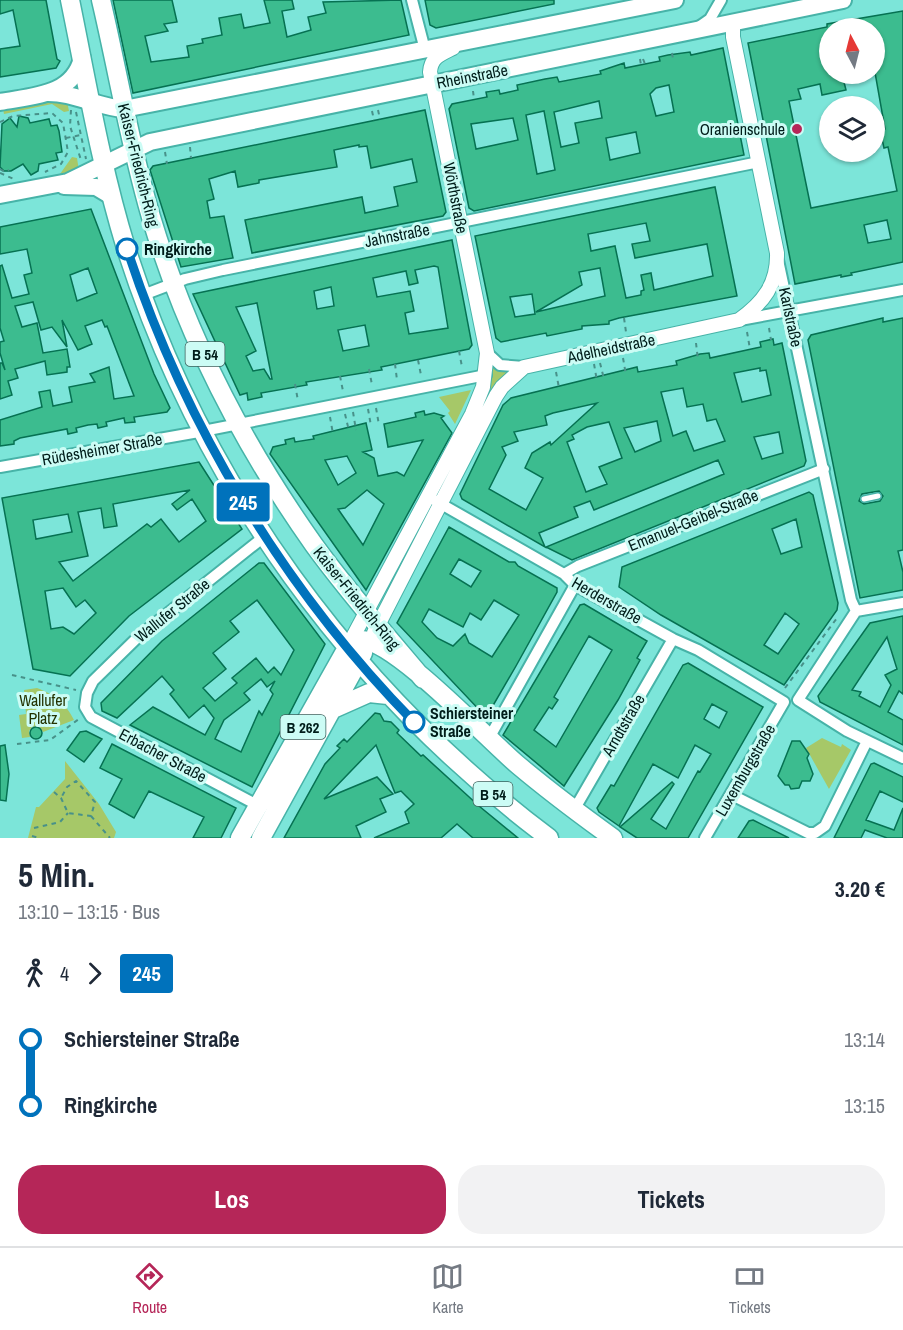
<!DOCTYPE html>
<html lang="de">
<meta charset="utf-8">
<style>
body{margin:0;font-family:"Archivo Narrow",sans-serif;background:#f2f2f3;color:#1f2937;height:100vh;display:flex;flex-direction:column;font-size:22px;white-space:nowrap}
*{box-sizing:border-box;margin:0}
p{font-size:20px;color:#747a83}
.icon{flex:none;width:33px;height:33px;fill:none;stroke:currentColor;stroke-width:2;stroke-linecap:round;stroke-linejoin:round}
.map{position:relative;height:838px;overflow:hidden}
.sheet{display:flex;flex-direction:column;background:#fff;flex:1}
.sheet>*{flex:none}
.badge{padding:0 12px;border-radius:4px;font-size:21px;line-height:39px}
.needle{width:39px;rotate:353deg}
.tools{position:absolute;left:819px;top:18px;display:grid;gap:12px}
.tools a{display:grid;place-items:center;width:66px;height:66px;border-radius:50%;background:#fff;box-shadow:0 2px 4px #0004;font-size:30px}
.map>.badge{position:absolute;translate:-50% -50%;box-shadow:0 0 0 3px #fff}
.legs{display:flex;align-items:center;gap:9px;height:66px;padding:0 18px;font-size:20px}
.legs p{margin-inline-start:auto}
.overview{display:flex;align-items:center;justify-content:space-between;height:102px;padding:0 18px}
h1{font-size:33px;font-weight:800;line-height:45px}
.button{display:flex;gap:12px;margin-top:auto;padding:12px 18px}
.button a{flex:1;height:69px;border-radius:24px;background:#b52658;color:#fff;font-size:24px;font-weight:800;line-height:69px;text-align:center}
.button a+a{background:#f2f2f3;color:#1f2937}
ul{padding:0 18px;list-style:none}
li{display:flex;align-items:center;gap:21px;height:66px;font-size:22px}
li i{display:grid;place-items:center;width:9px;height:100%;margin:0 8px;background:currentColor}
li i::after{content:'';width:15px;height:15px;margin:-8px;border:4px solid;border-radius:50%;background:#fff}
li p{margin-inline-start:auto}
li:first-child i{background:linear-gradient(#0000 50%,currentColor 0)}
li:last-child i{background:linear-gradient(currentColor 50%,#0000 0)}
.tabs{display:flex;justify-content:space-around;align-items:center;height:84px;border-top:2px solid #e0e1e3;background:#fff;font-size:16px;color:#747a83}
.tabs a{display:grid;justify-items:center;gap:3px}
.tabs .active{color:#b52658}
.map>svg:first-child{display:block}
.green{fill:#a6c868}
.building{fill:#3cbc8f;stroke:#067152;stroke-width:1.5;fill-rule:evenodd}
.lines{fill:none;stroke-linecap:round;stroke-linejoin:round}
.service-casing{stroke:#47b3a8;stroke-width:8}
.minor-casing{stroke:#47b3a8;stroke-width:14}
.tertiary-casing{stroke:#47b3a8;stroke-width:16}
.secondary-casing{stroke:#47b3a8;stroke-width:20}
.primary-casing{stroke:#47b3a8;stroke-width:21}
.path{stroke:#489189;stroke-width:2;stroke-dasharray:4.5 4.5;stroke-linecap:butt}
.service{stroke:#fff;stroke-width:5}
.minor{stroke:#fff;stroke-width:10}
.tertiary{stroke:#fff;stroke-width:14}
.secondary{stroke:#fff;stroke-width:16}
.primary{stroke:#fff;stroke-width:18}
.line-1-casing{stroke:#fff;stroke-width:14}
.line-1{stroke:#0072bc;stroke-width:9}
.poi-dot{fill:#b52658;stroke:#ccfcf5;stroke-width:2}
.stop-1-dot{fill:#fff;stroke:#0072bc;stroke-width:3}
.labels{text-anchor:middle;dominant-baseline:central;stroke-width:6;stroke-linejoin:round;paint-order:stroke}
.shield{fill:#ccfcf5;stroke:#3d605c;stroke-width:1.5}
.shield-label{font-size:15px;font-weight:bold;fill:#001d1a}
.street-label{font-size:16px;fill:#001d1a;stroke:#ccfcf5}
.poi-label{font-size:16px;fill:#001d1a;stroke:#ccfcf5;text-anchor:end}
.stop-label{font-size:16px;font-weight:bold;fill:#001d1a;stroke:#ccfcf5;text-anchor:start}
.park-label{font-size:16px;fill:#243300;stroke:#ccfcf5}
</style>
<div class="map">
<svg width="903" height="838" viewBox="0 0 903 838">
<rect width="100%" height="100%" fill="#7ce5d9"/>
<path class="green" d="M 54,100 L 67,101 L 69,111 L 64,112 L 52,104 L 4,114 L 3,109 Z
M 72,157 L 77,158 L 79,171 L 18,187 L 17,183 L 60,174 Z
M 492,365 L 508,371 L 494,392 L 485,390 Z
M 471,390 L 455,424 L 448,413 L 450,411 L 439,397 Z
M 37,688 C 55,695 65,702 74,720 L 43,732 L 39,726 L 32,727 L 29,731 L 30,737 L 22,738 L 19,715 L 26,714 L 24,690 Z
M 822,738 L 841,747 L 842,744 L 851,750 L 829,789 L 806,748 Z
M 65,761 L 99,804 L 116,832 L 114,838 L 28,838 L 36,807 L 39,807 L 65,779 Z"/>
<path class="building" d="M 0,0 L 46,0 L 57,59 L 60,61 L 56,68 L 0,77 L 0,49 L 20,46 L 13,10 L 0,14 Z
M 113,0 L 172,0 L 177,22 L 164,24 L 168,31 L 145,36 L 151,62 L 189,57 L 187,46 L 203,43 L 202,39 L 222,35 L 219,18 L 241,14 L 244,28 L 270,23 L 264,0 L 292,0 L 294,9 L 282,11 L 287,37 L 311,30 L 308,17 L 326,13 L 323,2 L 401,0 L 409,35 L 133,93 Z
M 425,0 L 554,0 L 554,4 L 436,28 L 430,25 Z
M 903,11 L 903,262 L 851,273 L 852,275 L 841,277 L 841,275 L 795,284 L 748,43 L 827,27 L 827,24 ZM 830,28 L 874,28 L 874,67 L 885,129 L 880,130 L 884,148 L 888,147 L 897,191 L 811,208 L 789,101 L 801,99 L 798,89 L 820,84 L 822,95 L 846,90 L 842,74 L 830,74 L 830,67 L 827,67 L 823,50 L 830,48 ZM 887,220 L 891,239 L 868,243 L 864,225 Z
M 723,48 L 744,155 L 474,211 L 469,208 L 449,109 L 452,104 L 487,97 L 486,92 L 499,90 L 500,94 L 518,90 L 517,85 L 545,79 L 557,77 L 559,82 L 601,74 L 600,71 L 624,63 L 625,68 L 660,61 L 659,57 L 668,55 L 690,52 L 691,55 ZM 669,85 L 674,112 L 656,116 L 650,94 L 656,88 ZM 599,101 L 602,118 L 575,123 L 579,143 L 561,147 L 554,112 ZM 544,111 L 555,170 L 537,174 L 526,115 ZM 513,118 L 518,140 L 476,149 L 471,124 ZM 636,132 L 640,153 L 610,160 L 606,138 Z
M 425,110 L 446,212 L 443,216 L 252,253 L 245,220 L 362,197 L 365,213 L 398,206 L 394,187 L 417,182 L 412,159 L 371,168 L 367,146 L 359,147 L 359,145 L 334,150 L 337,167 L 259,180 L 259,183 L 238,187 L 235,171 L 209,179 L 214,199 L 207,201 L 210,218 L 224,216 L 233,258 L 181,267 L 150,170 L 153,166 Z
M 19,116 L 28,118 L 30,123 L 49,119 L 51,126 L 57,125 L 59,131 L 62,152 L 56,153 L 58,160 L 39,164 L 38,171 L 31,175 L 23,164 L 11,171 L 4,171 L 0,167 L 2,124 L 10,118 L 17,127 Z
M 715,187 L 737,296 L 619,318 L 609,321 L 609,324 L 582,326 L 582,329 L 547,336 L 546,333 L 501,342 L 496,338 L 475,236 ZM 646,223 L 650,241 L 632,244 L 635,258 L 707,244 L 713,276 L 654,290 L 651,273 L 641,275 L 644,290 L 641,291 L 641,295 L 626,298 L 615,246 L 591,251 L 588,234 ZM 600,268 L 605,296 L 536,312 L 582,285 L 579,272 ZM 532,294 L 535,314 L 515,317 L 510,297 Z
M 91,209 L 154,374 L 170,408 L 167,412 L 134,417 L 135,422 L 125,423 L 124,418 L 106,422 L 107,426 L 98,428 L 97,424 L 88,425 L 76,428 L 77,432 L 68,434 L 67,429 L 20,438 L 14,441 L 14,444 L 0,446 L 0,420 L 42,407 L 39,392 L 50,390 L 53,406 L 72,402 L 69,387 L 95,382 L 90,374 L 109,367 L 114,399 L 134,396 L 107,326 L 105,327 L 102,320 L 85,326 L 92,344 L 78,350 L 62,320 L 67,347 L 52,327 L 41,330 L 33,302 L 15,306 L 22,327 L 37,323 L 43,353 L 67,349 L 70,367 L 67,367 L 67,372 L 47,375 L 45,361 L 15,369 L 18,378 L 8,381 L 12,395 L 0,399 L 0,363 L 2,363 L 5,370 L 0,353 L 0,342 L 4,341 L 0,328 L 0,266 L 2,265 L 12,298 L 29,294 L 24,275 L 32,273 L 27,249 L 0,254 L 0,227 ZM 88,268 L 97,293 L 77,301 L 70,275 Z
M 452,240 L 472,345 L 469,349 L 381,367 L 382,370 L 306,382 L 307,385 L 261,393 L 262,397 L 248,400 L 247,393 L 240,395 L 193,294 ZM 434,266 L 438,267 L 448,328 L 409,334 L 405,313 L 414,311 L 410,291 L 377,297 L 373,278 L 406,271 L 409,285 L 418,283 L 415,270 ZM 331,287 L 334,306 L 317,309 L 314,291 ZM 257,303 L 272,379 L 270,379 L 264,369 L 253,371 L 246,356 L 256,351 L 236,307 ZM 365,325 L 369,346 L 343,351 L 338,330 Z
M 883,318 L 883,322 L 903,318 L 903,550 L 898,551 L 903,572 L 903,590 L 860,598 L 808,340 L 811,335 ZM 879,491 L 883,496 L 880,501 L 864,504 L 859,501 L 862,494 Z
M 773,339 L 774,345 L 782,343 L 806,461 L 804,466 L 572,560 L 546,547 L 724,474 L 718,460 L 594,510 L 590,501 L 574,507 L 578,517 L 539,533 L 545,547 L 462,499 L 460,494 L 503,405 L 511,398 L 637,367 L 638,372 L 677,365 L 676,361 L 700,354 L 709,353 L 710,358 L 756,348 L 761,347 L 760,342 ZM 760,368 L 760,371 L 766,370 L 771,395 L 742,402 L 734,373 ZM 683,388 L 687,407 L 703,404 L 707,421 L 716,419 L 725,441 L 694,451 L 686,431 L 673,436 L 661,392 ZM 597,403 L 551,445 L 550,442 L 532,453 L 525,468 L 543,478 L 526,510 L 489,489 L 506,455 L 502,447 L 518,441 L 514,432 L 547,425 L 545,416 L 553,413 ZM 657,421 L 661,441 L 635,452 L 624,428 ZM 609,422 L 622,458 L 599,467 L 607,484 L 586,492 L 567,442 L 574,439 L 572,435 L 587,427 ZM 779,432 L 783,453 L 762,459 L 754,437 Z
M 424,411 L 425,415 L 434,413 L 444,416 L 441,418 L 452,433 L 366,590 L 270,454 L 273,447 L 286,444 L 285,440 L 294,438 L 295,442 L 314,439 L 313,436 L 366,423 L 372,450 L 363,452 L 374,458 L 378,476 L 397,472 L 404,476 L 423,440 L 388,447 L 384,424 L 416,417 L 415,413 ZM 347,456 L 356,473 L 338,485 L 325,460 ZM 367,490 L 384,504 L 363,545 L 338,509 L 345,508 Z
M 199,462 L 242,529 L 129,616 L 70,676 L 33,669 L 2,498 ZM 190,490 L 172,504 L 177,510 L 192,499 L 206,521 L 179,542 L 161,519 L 151,527 L 147,524 L 73,581 L 59,562 L 88,556 L 78,512 L 101,508 L 104,528 L 117,526 L 113,504 ZM 68,514 L 72,532 L 36,539 L 33,520 ZM 63,588 L 76,607 L 85,600 L 96,613 L 74,634 L 63,627 L 51,629 L 45,591 Z
M 809,492 L 813,495 L 838,603 L 837,610 L 784,685 L 661,615 L 619,587 L 622,567 ZM 796,519 L 802,547 L 781,554 L 772,529 ZM 785,613 L 799,624 L 778,654 L 764,645 Z
M 449,527 L 509,562 L 515,562 L 518,566 L 557,588 L 557,592 L 516,666 L 491,709 L 485,716 L 397,623 ZM 459,559 L 481,571 L 471,587 L 450,574 ZM 494,600 L 519,615 L 492,657 L 469,643 L 465,634 L 453,646 L 437,638 L 422,622 L 429,609 L 463,627 L 470,613 L 481,620 Z
M 259,563 L 264,563 L 325,644 L 252,787 L 130,725 L 153,707 L 205,735 L 214,718 L 204,705 L 189,718 L 170,694 L 174,690 L 162,676 L 117,718 L 102,711 L 101,703 L 162,641 ZM 257,600 L 294,650 L 281,675 L 274,667 L 268,673 L 256,658 L 232,678 L 237,683 L 215,701 L 203,688 L 226,669 L 213,653 L 239,632 L 230,621 ZM 261,679 L 267,687 L 275,681 L 270,690 L 273,694 L 262,715 L 259,711 L 241,752 L 215,739 L 224,720 L 250,700 L 244,693 Z
M 584,604 L 647,641 L 637,658 L 640,660 L 618,700 L 564,786 L 503,735 L 580,605 ZM 589,636 L 612,650 L 556,747 L 534,730 L 549,707 L 552,709 L 558,700 L 554,697 Z
M 903,616 L 903,694 L 899,691 L 888,712 L 903,720 L 903,745 L 820,702 L 818,696 L 870,623 ZM 887,637 L 897,669 L 885,675 L 891,685 L 880,707 L 859,696 L 861,692 L 852,690 Z
M 688,663 L 763,707 L 688,838 L 637,838 L 620,827 L 672,782 L 674,784 L 651,819 L 666,829 L 698,771 L 700,772 L 711,754 L 695,745 L 678,778 L 653,764 L 619,826 L 599,812 L 597,808 L 611,785 L 614,786 L 683,665 ZM 712,704 L 727,712 L 719,728 L 704,719 Z
M 375,713 L 380,714 L 384,721 L 391,722 L 399,730 L 397,733 L 421,756 L 423,755 L 479,806 L 518,838 L 473,838 L 457,824 L 441,838 L 374,838 L 409,823 L 405,812 L 414,804 L 401,791 L 395,793 L 376,745 L 324,799 L 377,777 L 393,794 L 380,799 L 386,812 L 356,826 L 361,838 L 284,838 L 325,764 L 340,748 L 337,746 L 344,739 L 347,742 Z
M30 733a6 6 0 1 1 12 0a6 6 0 1 1-12 0Z
M 86,731 L 102,739 L 84,762 L 67,750 L 80,732 Z
M 792,741 L 800,741 L 809,754 L 807,758 L 813,774 L 810,781 L 802,781 L 799,788 L 791,789 L 789,785 L 785,785 L 778,776 Z
M 112,744 L 236,808 L 221,838 L 193,838 L 204,817 L 149,791 L 134,818 L 109,804 L 122,779 L 100,768 Z
M 5,745 L 9,774 L 6,801 L 0,800 L 0,746 Z
M 874,763 L 903,777 L 903,802 L 880,791 L 866,820 L 894,830 L 903,808 L 903,838 L 887,838 L 865,830 L 861,838 L 834,838 L 871,764 Z
M 753,820 L 789,838 L 738,838 L 749,821 Z"/>
<g class="lines">
<g class="service-casing">
<path id="service" d="M 864,499 L 878,496"/>
</g>
<g class="minor-casing">
<path id="minor" d="M 412,0 L 425,50
M 700,26 L 710,19 L 721,0
M 778,260 L 851,600 L 856,611
M 143,295 L 185,279 L 223,270 L 759,162
M 740,320 L 903,290
M 487,353 L 500,365 L 524,367
M 0,467 L 193,433 L 486,375
M 429,497 L 564,574 L 575,585 L 673,639 L 698,650 L 784,702 L 705,838
M 564,574 L 578,566 L 824,469
M 856,611 L 798,700 L 847,731 L 903,758
M 856,611 L 903,603
M 488,740 L 575,585
M 732,795 L 808,833 L 815,833 L 825,826 L 867,741
M 259,806 L 91,717 L 85,707 L 87,693 L 93,681 L 137,638 L 265,536
M 574,810 L 673,639"/>
</g>
<g class="tertiary-casing">
<path id="tertiary" d="M 374,633 L 496,396 L 502,387 L 524,367 L 739,320 C 763,303 778,284 777,253 L 733,37 L 733,22
M 347,648 L 472,414 L 483,387 L 487,353 L 430,72 C 431,57 441,54 453,48"/>
</g>
<g class="secondary-casing">
<path id="secondary" d="M 46,93 C 73,92 97,107 124,109 L 675,0
M 0,102 C 32,96 73,96 82,58
M 64,186 L 96,187 L 111,196
M 0,195 L 68,182 L 150,142 L 843,0"/>
</g>
<g class="primary-casing">
<path id="primary" d="M 70,0 C 87,83 101,167 126,248 C 201,484 352,690 549,838
M 101,0 C 118,72 130,146 151,217 C 186,334 244,446 314,545 C 348,592 386,635 423,679
M 333,709 L 369,693 L 388,695
M 240,838 L 347,648 L 361,640 C 395,640 488,740 518,765 C 549,791 581,815 613,838
M 261,838 L 363,653"/>
</g>
<path class="path" d="M 672,53 L 673,59
M 640,59 L 641,65
M 643,59 L 645,64
M 473,91 L 474,99
M 71,110 L 70,126 L 81,160
M 378,110 L 380,119
M 372,111 L 374,120
M 76,112 L 86,159
M 0,122 L 13,116 L 52,113 L 63,123 L 68,152 L 61,164 L 45,172
M 66,138 L 81,135
M 190,147 L 191,158
M 165,152 L 167,164
M 0,169 L 5,172 L 9,170
M 0,173 L 14,179
M 624,318 L 626,332
M 769,328 L 771,340
M 747,332 L 750,349
M 696,343 L 698,360
M 459,351 L 462,367
M 623,358 L 626,375
M 418,360 L 421,375
M 600,363 L 604,379
M 395,364 L 397,380
M 594,364 L 597,381
M 369,369 L 372,385
M 556,372 L 559,388
M 340,376 L 343,391
M 295,384 L 298,401
M 376,408 L 379,425
M 368,409 L 371,426
M 353,412 L 356,430
M 345,414 L 349,431
M 330,417 L 333,434
M 12,675 L 76,690
M 785,688 L 837,618
M 17,744 L 50,740 L 79,719
M 54,792 L 61,798 L 68,813 L 91,816 L 95,802 L 76,781 L 67,787 L 61,798
M 91,816 L 110,838
M 34,828 L 60,822 L 68,813
M 32,836 L 39,838"/>
<use href="#service" class="service"/>
<use href="#minor" class="minor"/>
<use href="#tertiary" class="tertiary"/>
<use href="#secondary" class="secondary"/>
<use href="#primary" class="primary"/>
</g>
<g class="lines">
<g class="line-1-casing">
<path id="line-1" d="M 127,249 C 185,426 284,589 414,722"/>
</g>
<use href="#line-1" class="line-1"/>
</g>
<circle class="poi-dot" cx="797" cy="129" r="6"/>
<g class="stop-1-dot">
<circle cx="127" cy="249" r="10"/>
<circle cx="414" cy="722" r="10"/>
</g>
<g class="labels">
<g class="shield">
<rect x="185.5" y="342" width="39" height="24" rx="4.5"/>
<rect x="280.5" y="715" width="45" height="24" rx="4.5"/>
<rect x="473.5" y="782" width="39" height="24" rx="4.5"/>
</g>
<g class="shield-label">
<text x="205" y="354">B 54</text>
<text x="303" y="727">B 262</text>
<text x="493" y="794">B 54</text>
</g>
<g class="street-label">
<text transform="translate(472 76) rotate(-11)">Rheinstraße</text>
<text transform="translate(139 165) rotate(76)">Kaiser-Friedrich-Ring</text>
<text transform="translate(456 198) rotate(79)">Wörthstraße</text>
<text transform="translate(397 235) rotate(-11)">Jahnstraße</text>
<text transform="translate(791 317) rotate(78)">Karlstraße</text>
<text transform="translate(611 348) rotate(-12)">Adelheidstraße</text>
<text transform="translate(102 449) rotate(-10)">Rüdesheimer Straße</text>
<text transform="translate(693 520) rotate(-22)">Emanuel-Geibel-Straße</text>
<text transform="translate(357 598) rotate(51)">Kaiser-Friedrich-Ring</text>
<text transform="translate(607 600) rotate(30)">Herderstraße</text>
<text transform="translate(172 610) rotate(-39)">Wallufer Straße</text>
<text transform="translate(623 725) rotate(-60)">Arndtstraße</text>
<text transform="translate(163 755) rotate(28)">Erbacher Straße</text>
<text transform="translate(745 770) rotate(-60)">Luxemburgstraße</text>
</g>
<g class="poi-label">
<text x="785" y="129">Oranienschule</text>
</g>
<g class="stop-label">
<text x="144" y="249">Ringkirche</text>
<text x="430" y="713">Schiersteiner<tspan x="430" dy="18">Straße</tspan></text>
</g>
<g class="park-label">
<text x="43" y="700">Wallufer<tspan x="43" dy="18">Platz</tspan></text>
</g>
</g>
</svg>
<div class="tools">
<a><svg class="needle" viewBox="-14 -14 28 28"><path d="M0-13l5 13h-10z" fill="#e53935"/><path d="M0 13l5-13h-10z" fill="#747a83"/></svg></a>
<a><svg class="icon" aria-label="layers" viewBox="0 0 24 24"><path d="M12 4l9 5-9 5-9-5zM3 14l9 5 9-5"/></svg></a>
</div>
<b class="badge" style="left:243px;top:502px;background:#0072bc;color:#fff">245</b>
</div>
<section class="sheet">
<div class="overview"><div><h1>5 Min.</h1><p>13:10 – 13:15 · Bus</p></div><b>3.20 €</b></div>
<div class="legs"><svg class="icon" aria-label="walk" viewBox="0 0 24 24"><circle cx="13" cy="4" r="2"/><path d="M13 8l-2 6 4 7M11 14l-3 7M7 12l3-4h3l4 4"/></svg>4<svg class="icon" aria-label="forward" viewBox="0 0 24 24"><path d="M9 5l7 7-7 7"/></svg><b class="badge" style="background:#0072bc;color:#fff">245</b></div>
<ul>
<li><i style="color:#0072bc"></i><b>Schiersteiner Straße</b><p>13:14</p></li>
<li><i style="color:#0072bc"></i><b>Ringkirche</b><p>13:15</p></li>
</ul>
<div class="button"><a>Los</a><a>Tickets</a></div>
</section>
<nav class="tabs">
<a class="active"><svg class="icon" aria-label="directions" viewBox="0 0 24 24"><path d="M12 3l9 9-9 9-9-9zM9 14v-3h6M13 9l2 2-2 2"/></svg>Route</a>
<a><svg class="icon" aria-label="map" viewBox="0 0 24 24"><path d="M3 6l6-2 6 2 6-2v14l-6 2-6-2-6 2zM9 4v14M15 6v14"/></svg>Karte</a>
<a><svg class="icon" aria-label="tickets" viewBox="0 0 24 24"><path d="M3 7h18v10H3zM15 7v10"/></svg>Tickets</a>
</nav>
